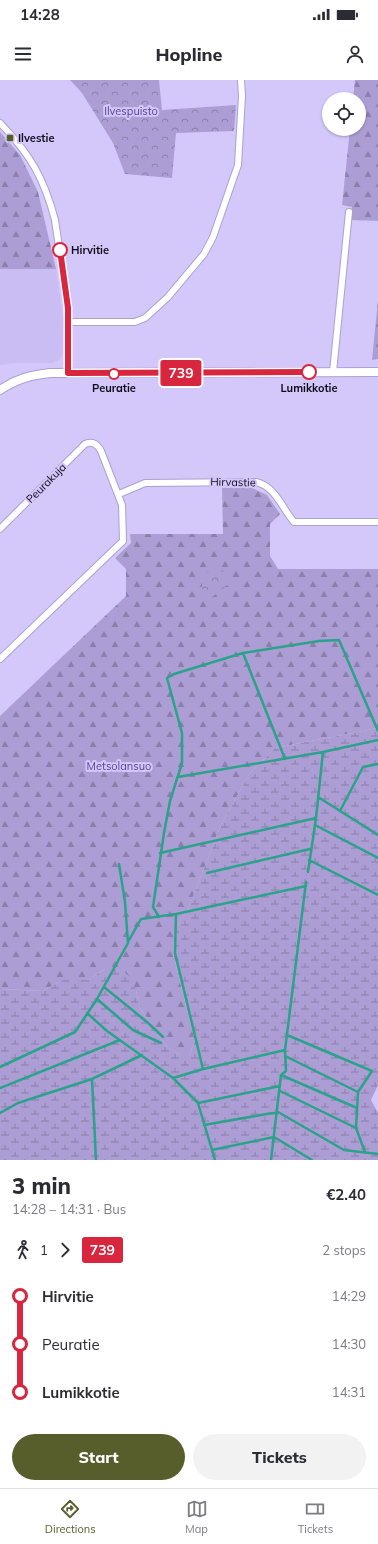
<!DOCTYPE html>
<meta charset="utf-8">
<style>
body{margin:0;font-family:Mulish,sans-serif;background:#f2f2f3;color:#2b2b33;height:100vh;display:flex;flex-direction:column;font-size:15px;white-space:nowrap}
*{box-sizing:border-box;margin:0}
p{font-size:13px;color:#7c7c81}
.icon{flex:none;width:22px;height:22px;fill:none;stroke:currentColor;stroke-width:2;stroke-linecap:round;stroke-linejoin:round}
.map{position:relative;height:1080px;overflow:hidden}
.sheet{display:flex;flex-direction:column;background:#fff;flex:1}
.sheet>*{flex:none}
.badge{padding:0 8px;border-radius:3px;font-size:14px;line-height:26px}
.tools{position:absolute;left:322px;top:12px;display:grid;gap:8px}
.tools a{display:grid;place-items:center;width:44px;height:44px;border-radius:50%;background:#fff;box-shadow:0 1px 3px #0004;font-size:20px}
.map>.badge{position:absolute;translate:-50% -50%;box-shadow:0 0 0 2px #fff}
.legs{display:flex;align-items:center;gap:6px;height:44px;padding:0 12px;font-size:13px}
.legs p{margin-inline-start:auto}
.headline{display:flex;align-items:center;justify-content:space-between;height:68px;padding:0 12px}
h1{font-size:22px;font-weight:800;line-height:30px}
.action{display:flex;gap:8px;margin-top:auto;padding:8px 12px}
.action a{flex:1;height:46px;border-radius:24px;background:#575e2c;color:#fff;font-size:16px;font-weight:800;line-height:46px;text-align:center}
.action a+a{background:#f2f2f3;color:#2b2b33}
ul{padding:0 12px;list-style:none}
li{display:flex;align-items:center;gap:14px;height:48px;font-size:15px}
li i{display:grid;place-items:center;width:6px;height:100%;margin:0 5px;background:currentColor}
li i::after{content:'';width:10px;height:10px;margin:-5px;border:3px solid;border-radius:50%;background:#fff}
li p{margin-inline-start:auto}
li:first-child i{background:linear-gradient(#0000 50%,currentColor 0)}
li:last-child i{background:linear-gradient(currentColor 50%,#0000 0)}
.status{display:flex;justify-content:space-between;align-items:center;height:28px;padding:0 20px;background:#fff;direction:ltr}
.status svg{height:11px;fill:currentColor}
header{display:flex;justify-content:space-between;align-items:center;height:52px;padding:0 12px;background:#fff;font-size:18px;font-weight:800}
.tabs{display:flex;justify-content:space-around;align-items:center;height:56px;border-top:1px solid #e1e1e2;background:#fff;font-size:11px;color:#7c7c81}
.tabs a{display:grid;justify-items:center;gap:2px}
.tabs .current{color:#575e2c}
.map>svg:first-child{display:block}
.built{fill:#cabdf4}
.forest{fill:url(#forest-firs)}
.wetland{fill:url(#wetland-marsh)}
.park{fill:url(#park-crowns)}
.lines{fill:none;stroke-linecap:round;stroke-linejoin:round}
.stream{stroke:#2ba28a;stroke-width:2.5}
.minor-casing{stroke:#aca0cf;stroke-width:8}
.tertiary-casing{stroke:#aca0cf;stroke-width:10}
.minor{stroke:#fff;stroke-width:6}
.tertiary{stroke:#fff;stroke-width:8}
.line-1-casing{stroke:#fff;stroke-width:9}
.line-1{stroke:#d7263d;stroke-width:6}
.poi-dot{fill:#575e2c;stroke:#d3c8f9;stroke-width:1.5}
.stop-1-dot{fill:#fff;stroke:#d7263d;stroke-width:2}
.labels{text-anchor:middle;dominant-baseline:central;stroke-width:4;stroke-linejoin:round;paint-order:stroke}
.park-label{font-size:11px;fill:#5b3d95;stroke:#d3c8f9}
.poi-label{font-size:11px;font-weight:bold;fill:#100b1b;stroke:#d3c8f9;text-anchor:start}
.stop-label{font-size:11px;font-weight:bold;fill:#100b1b;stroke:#d3c8f9}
.street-label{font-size:11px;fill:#100b1b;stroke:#d3c8f9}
</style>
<div class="status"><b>14:28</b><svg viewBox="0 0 49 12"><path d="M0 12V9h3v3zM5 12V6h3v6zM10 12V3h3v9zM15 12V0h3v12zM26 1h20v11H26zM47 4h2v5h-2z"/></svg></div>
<header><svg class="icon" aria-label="menu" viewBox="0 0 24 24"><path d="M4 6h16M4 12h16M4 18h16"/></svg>Hopline<svg class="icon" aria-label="person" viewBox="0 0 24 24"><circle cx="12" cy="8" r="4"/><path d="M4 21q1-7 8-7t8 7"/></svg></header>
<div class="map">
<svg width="378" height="1080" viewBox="0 0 378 1080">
<defs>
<pattern id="forest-firs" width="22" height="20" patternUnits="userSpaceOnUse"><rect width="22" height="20" fill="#ac9ed4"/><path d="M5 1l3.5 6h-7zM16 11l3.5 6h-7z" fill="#8b7fab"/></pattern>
<pattern id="wetland-marsh" width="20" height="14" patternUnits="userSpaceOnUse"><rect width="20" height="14" fill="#ac9ed4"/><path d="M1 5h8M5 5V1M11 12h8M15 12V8" fill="none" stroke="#8b7fab"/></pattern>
<pattern id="park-crowns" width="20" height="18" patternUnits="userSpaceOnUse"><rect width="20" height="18" fill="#ac9ed4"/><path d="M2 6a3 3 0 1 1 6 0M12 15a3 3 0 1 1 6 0" fill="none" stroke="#8b7fab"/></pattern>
</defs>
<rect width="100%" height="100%" fill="#d3c8f9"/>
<path class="built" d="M 0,189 L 56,189 L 64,241 L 63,274 L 59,280 L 53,283 L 16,283 L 0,285 Z"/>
<path class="forest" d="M 355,0 L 378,0 L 378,141 L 352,140 L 352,127 L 342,125 L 350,49 L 359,49 L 359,19 L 353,19 Z
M 0,52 L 20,75 L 38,112 L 56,189 L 0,189 Z
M 378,220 L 378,279 L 372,280 Z
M 250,407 L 267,415 L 280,434 L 270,444 L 270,476 L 278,489 L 378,489 L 378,648 L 275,668 L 250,693 L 221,745 L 188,829 L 175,848 L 173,874 L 195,961 L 189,975 L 179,975 L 166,966 L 140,928 L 136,910 L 105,889 L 88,900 L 63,900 L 43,911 L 0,909 L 0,636 L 126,516 L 126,489 L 115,478 L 131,463 L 130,454 L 223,454 L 222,408 Z"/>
<path class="wetland" d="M 378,648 L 378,1005 L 371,1020 L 378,1033 L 378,1080 L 0,1080 L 0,909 L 43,911 L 63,900 L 88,900 L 105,889 L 119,888 L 130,897 L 136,910 L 140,928 L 166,966 L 179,975 L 189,975 L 195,961 L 173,874 L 175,848 L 188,829 L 221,745 L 250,693 L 275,668 Z"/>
<path class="park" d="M 70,0 L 159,0 L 162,30 L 236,25 L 234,51 L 176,53 L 172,98 L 125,94 L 113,63 L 82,13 Z
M 217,489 L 224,491 L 232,499 L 227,505 L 210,519 L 205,518 L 202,507 L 202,496 L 209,490 Z"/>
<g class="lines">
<path class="stream" d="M 243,573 L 285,679
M 178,697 L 323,672 L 378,660
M 318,717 L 378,755
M 340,731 L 363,687 L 378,684
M 315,745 L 378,778
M 160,773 L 316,738
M 309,780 L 378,815
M 308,792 L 316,738 L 323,672
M 207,793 L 310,769
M 176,834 L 175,873 L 203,989
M 159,837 L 153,827 L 164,753 L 170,721 L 182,683 L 182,653 L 167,598 L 174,594 L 243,573 L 319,561 L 339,560 L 378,651
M 128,862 L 141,839 L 176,834 L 306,806
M 104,907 L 147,942 L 163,957
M 97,919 L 133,950 L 161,963
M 87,933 L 107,951 L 173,998 L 198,1023 L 215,1080
M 287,955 L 372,991 L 358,1012 L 356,1048 L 365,1072
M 285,976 L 358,1012
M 0,987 L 75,952 L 97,919 L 128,863 L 125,822 L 119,784
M 281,995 L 357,1028
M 173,998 L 203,989 L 285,970
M 92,999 L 96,1080
M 0,1008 L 120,960
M 280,1011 L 356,1048
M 198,1023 L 280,1006
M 0,1033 L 18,1023 L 92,999 L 142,975
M 204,1045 L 278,1032 L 344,1070 L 378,1074
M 212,1070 L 274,1057 L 312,1080
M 271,1080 L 281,995 L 286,991 L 285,970 L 306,802"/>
<g class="minor-casing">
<path id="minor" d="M 0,43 C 30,74 44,98 55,140 L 68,228 L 68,293
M 69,242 L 135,242 L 145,238 L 168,217 L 204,174 L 213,157 L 238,85 L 242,16 L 241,0
M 333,292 L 349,132
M 119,414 L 145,403 L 256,402 C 275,406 282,428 294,442 L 378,442
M 0,449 L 85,364 C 93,361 97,364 101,371 L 122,425 L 123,461 L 0,579"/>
</g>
<g class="tertiary-casing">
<path id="tertiary" d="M 0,310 C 16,299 31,295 50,293 L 378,292"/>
</g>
<use href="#minor" class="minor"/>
<use href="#tertiary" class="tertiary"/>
</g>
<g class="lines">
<g class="line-1-casing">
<path id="line-1" d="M 60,170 L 68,228 L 68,293 L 309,292"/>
</g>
<use href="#line-1" class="line-1"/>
</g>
<rect class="poi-dot" x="6" y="54" width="8" height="8" rx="2"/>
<g class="stop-1-dot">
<circle cx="60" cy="170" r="7"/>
<circle cx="309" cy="292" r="7"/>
<circle cx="114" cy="294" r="5"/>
</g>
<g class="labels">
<g class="park-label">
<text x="131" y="31">Ilvespuisto</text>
<text x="119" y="686">Metsolansuo</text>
</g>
<g class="poi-label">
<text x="18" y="58">Ilvestie</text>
</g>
<g class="stop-label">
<text x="71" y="170" text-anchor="start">Hirvitie</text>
<text x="114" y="308">Peuratie</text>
<text x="309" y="308">Lumikkotie</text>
</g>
<g class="street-label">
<text transform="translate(233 402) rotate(1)">Hirvastie</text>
<text transform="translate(46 403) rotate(-45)">Peurakuja</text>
</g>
</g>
</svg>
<div class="tools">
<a><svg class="icon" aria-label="locate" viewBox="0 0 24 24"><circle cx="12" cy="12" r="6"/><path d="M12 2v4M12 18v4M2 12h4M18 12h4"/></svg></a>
</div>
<b class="badge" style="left:181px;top:293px;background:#d7263d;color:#fff">739</b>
</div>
<section class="sheet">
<div class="headline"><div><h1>3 min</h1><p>14:28 – 14:31 · Bus</p></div><b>€2.40</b></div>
<div class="legs"><svg class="icon" aria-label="walk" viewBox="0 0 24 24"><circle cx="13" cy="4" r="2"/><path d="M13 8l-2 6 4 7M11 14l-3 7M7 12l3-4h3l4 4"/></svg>1<svg class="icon" aria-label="forward" viewBox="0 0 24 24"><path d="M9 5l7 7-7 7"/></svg><b class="badge" style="background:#d7263d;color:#fff">739</b><p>2 stops</p></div>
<ul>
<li><i style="color:#d7263d"></i><b>Hirvitie</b><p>14:29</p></li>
<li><i style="color:#d7263d"></i><span>Peuratie</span><p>14:30</p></li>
<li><i style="color:#d7263d"></i><b>Lumikkotie</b><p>14:31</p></li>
</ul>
<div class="action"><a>Start</a><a>Tickets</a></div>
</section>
<nav class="tabs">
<a class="current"><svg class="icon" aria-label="directions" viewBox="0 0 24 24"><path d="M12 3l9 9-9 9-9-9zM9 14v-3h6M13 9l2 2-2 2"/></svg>Directions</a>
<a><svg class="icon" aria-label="map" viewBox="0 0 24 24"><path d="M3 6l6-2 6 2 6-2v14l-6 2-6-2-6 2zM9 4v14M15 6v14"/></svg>Map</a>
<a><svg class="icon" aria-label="tickets" viewBox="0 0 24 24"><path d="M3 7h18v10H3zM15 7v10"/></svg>Tickets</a>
</nav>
